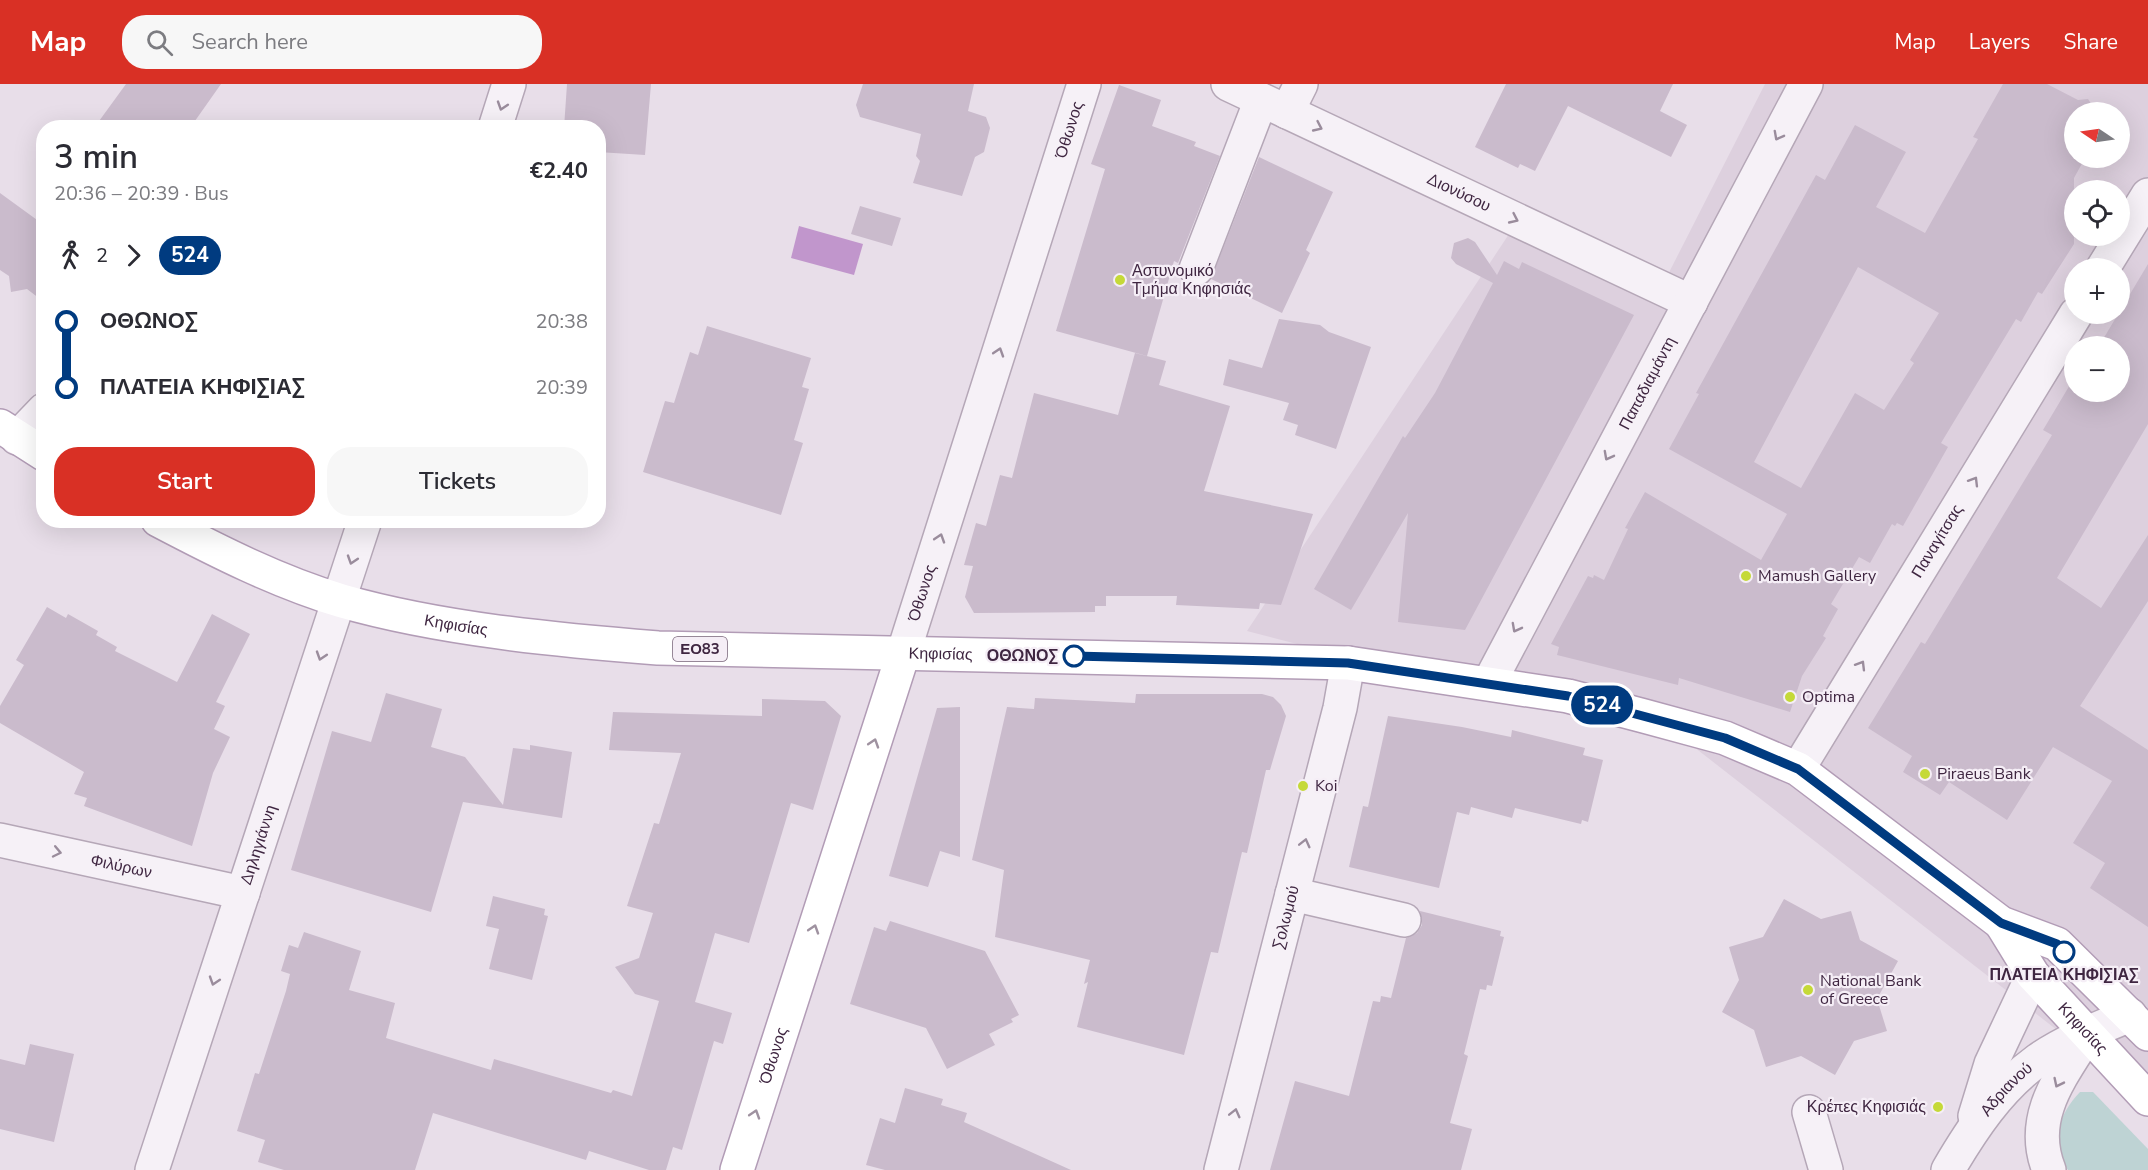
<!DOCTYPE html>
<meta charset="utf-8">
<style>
body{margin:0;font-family:"Nunito Sans",sans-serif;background:#f7f7f7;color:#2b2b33;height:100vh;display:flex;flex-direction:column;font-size:22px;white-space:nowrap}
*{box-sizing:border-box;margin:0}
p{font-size:20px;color:#7c7c81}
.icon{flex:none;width:33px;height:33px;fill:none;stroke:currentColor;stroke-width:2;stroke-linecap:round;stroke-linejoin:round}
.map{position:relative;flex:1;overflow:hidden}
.panel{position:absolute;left:36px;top:36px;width:570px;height:408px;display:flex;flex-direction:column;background:#fff;border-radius:24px;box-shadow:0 6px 24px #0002}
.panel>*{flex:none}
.badge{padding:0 12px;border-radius:20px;font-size:21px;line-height:39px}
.needle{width:39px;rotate:283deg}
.fabs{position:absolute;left:2064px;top:18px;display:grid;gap:12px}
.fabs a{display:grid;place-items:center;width:66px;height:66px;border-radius:50%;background:#fff;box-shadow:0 6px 24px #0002;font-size:30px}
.map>.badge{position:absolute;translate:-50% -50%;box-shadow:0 0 0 3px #fff}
.legs{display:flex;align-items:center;gap:9px;height:66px;padding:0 18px;font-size:20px}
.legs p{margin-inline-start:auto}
.summary{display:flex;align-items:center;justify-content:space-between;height:102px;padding:0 18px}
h1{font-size:33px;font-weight:600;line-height:45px}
.action{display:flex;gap:12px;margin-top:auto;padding:12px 18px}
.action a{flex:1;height:69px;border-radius:24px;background:#d93025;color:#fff;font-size:24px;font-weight:600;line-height:69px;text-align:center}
.action a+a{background:#f7f7f7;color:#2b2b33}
ul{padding:0 18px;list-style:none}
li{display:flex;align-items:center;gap:21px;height:66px;font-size:22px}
li i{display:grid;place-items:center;width:9px;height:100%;margin:0 8px;background:currentColor}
li i::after{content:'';width:15px;height:15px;margin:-8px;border:4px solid;border-radius:50%;background:#fff}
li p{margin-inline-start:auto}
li:first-child i{background:linear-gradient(#0000 50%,currentColor 0)}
li:last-child i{background:linear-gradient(currentColor 50%,#0000 0)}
header{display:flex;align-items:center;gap:36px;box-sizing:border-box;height:84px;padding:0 30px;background:#d93025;color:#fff}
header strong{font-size:28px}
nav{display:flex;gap:33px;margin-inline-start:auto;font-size:21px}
.search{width:420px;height:54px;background:#f7f7f7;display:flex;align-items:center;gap:15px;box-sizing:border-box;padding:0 21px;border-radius:24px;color:#7c7c81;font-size:22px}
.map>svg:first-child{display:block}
.built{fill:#ddd0de;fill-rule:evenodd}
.green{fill:#bed3d4}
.water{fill:#c196cc}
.building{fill:#cabbcc;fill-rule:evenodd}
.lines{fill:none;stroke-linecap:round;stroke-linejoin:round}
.minor-casing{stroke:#b5a7b7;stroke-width:36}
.major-casing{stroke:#b29cb6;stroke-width:36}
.minor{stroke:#f6f1f7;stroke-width:33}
.major{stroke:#fff;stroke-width:33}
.oneway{stroke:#9a8c9c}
.oneway2{stroke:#9f92a0}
.line-1-casing{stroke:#fff;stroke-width:14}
.line-1{stroke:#003b80;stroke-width:9}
.poi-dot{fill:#c5d938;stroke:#f5eef6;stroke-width:2}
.stop-1-dot{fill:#fff;stroke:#003b80;stroke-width:3}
.labels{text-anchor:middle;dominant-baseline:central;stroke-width:4.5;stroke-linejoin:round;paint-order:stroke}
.shield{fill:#f5eef6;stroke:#766277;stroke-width:1.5}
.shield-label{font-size:15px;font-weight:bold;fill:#3f2641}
.street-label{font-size:16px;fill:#3f2641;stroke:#f5eef6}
.poi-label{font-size:16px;fill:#3f2641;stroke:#f5eef6;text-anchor:start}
.stop-label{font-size:16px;font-weight:bold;fill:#3f2641;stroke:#f5eef6;text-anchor:end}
</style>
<header>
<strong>Map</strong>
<div class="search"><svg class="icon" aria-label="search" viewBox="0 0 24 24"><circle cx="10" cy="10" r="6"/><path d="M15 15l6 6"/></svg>Search here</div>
<nav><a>Map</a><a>Layers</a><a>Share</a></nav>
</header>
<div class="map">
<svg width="2148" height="1086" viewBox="0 0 2148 1086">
<rect width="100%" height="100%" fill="#e8dee9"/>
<path class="built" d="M 1765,0 L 2148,0 L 2148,1017 L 1694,663 L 1247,547 L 1509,150 L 1656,214 ZM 2074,28 L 2120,28 L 2120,74 L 2074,74 ZM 2074,106 L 2120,106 L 2120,152 L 2074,152 ZM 2074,184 L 2120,184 L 2120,230 L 2074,230 ZM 2074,262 L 2120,262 L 2120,308 L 2074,308 Z"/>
<path class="green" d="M 2080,1008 L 2093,1008 L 2148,1065 L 2148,1086 L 2068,1086 C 2048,1059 2059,1030 2080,1008 Z"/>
<path class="water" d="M 799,142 L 863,160 L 854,191 L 791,174 Z"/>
<path class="building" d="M 126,0 L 221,0 L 190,44 L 94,44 Z
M 567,0 L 651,0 L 645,71 L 598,68 L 598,44 L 564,44 Z
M 863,0 L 974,0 L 968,27 L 986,33 L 990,44 L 984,68 L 975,73 L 962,112 L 913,99 L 920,77 L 916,72 L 921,50 L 860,33 L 856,21 Z
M 1506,0 L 1673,0 L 1660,27 L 1687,41 L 1671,73 L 1568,22 L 1535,87 L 1520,80 L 1518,84 L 1475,63 Z
M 2003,0 L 2047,0 L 2078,16 L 2088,15 L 2094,24 L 2102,28 L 2074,28 L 2074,74 L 2085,74 L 2074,94 L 2074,160 L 2042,210 L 2038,208 L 2021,238 L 2016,235 L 1941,359 L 1948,363 L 1903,442 L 1897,439 L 1895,442 L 1892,440 L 1870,479 L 1859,473 L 1831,520 L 1838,525 L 1823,552 L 1826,554 L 1802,592 L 1790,628 L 1679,594 L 1678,601 L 1557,571 L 1559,563 L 1551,560 L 1588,492 L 1593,494 L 1594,491 L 1604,496 L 1628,445 L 1625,444 L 1645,408 L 1761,476 L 1787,430 L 1669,365 L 1699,310 L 1696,309 L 1816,91 L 1825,96 L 1855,41 L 1906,68 L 1876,123 L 1925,149 L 1978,55 L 1973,53 ZM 1858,183 L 1939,229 L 1910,276 L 1914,279 L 1884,326 L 1855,309 L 1801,404 L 1754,378 Z
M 1119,1 L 1161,16 L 1152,42 L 1196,58 L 1194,62 L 1220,72 L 1178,179 L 1174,177 L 1147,272 L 1056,247 L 1105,85 L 1091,80 Z
M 1259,73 L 1333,108 L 1306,166 L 1310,169 L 1282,229 L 1211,195 Z
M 0,109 L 44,141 L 44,218 L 27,205 L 11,208 L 9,192 L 0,186 Z
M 860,122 L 901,134 L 892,162 L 851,150 Z
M 1468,154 L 1475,158 L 1497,191 L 1504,177 L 1519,185 L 1522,178 L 1634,231 L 1465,546 L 1398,538 L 1408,429 L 1351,526 L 1314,505 L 1403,352 L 1405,354 L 1435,309 L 1493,199 L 1456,180 L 1451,174 L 1454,159 Z
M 2148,180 L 2148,340 L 2057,494 L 2101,524 L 2148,451 L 2148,517 L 2080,622 L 2148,666 L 2148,843 L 2090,804 L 2105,779 L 2073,759 L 2112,697 L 2053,663 L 2007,736 L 1949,698 L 1940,711 L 1903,688 L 1912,672 L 1868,644 L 1921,558 L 1925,560 L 2052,351 L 2043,346 L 2074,294 L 2074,308 L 2120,308 L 2120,262 L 2099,262 Z
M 1279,235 L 1320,241 L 1329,248 L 1371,263 L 1336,365 L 1295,351 L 1298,341 L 1283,336 L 1289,319 L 1223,301 L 1229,275 L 1262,284 Z
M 707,242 L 811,274 L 802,303 L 809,305 L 794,356 L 803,359 L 781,431 L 643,388 L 665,317 L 674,319 L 690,268 L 698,271 Z
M 1135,269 L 1166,277 L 1159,301 L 1230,322 L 1204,407 L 1313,430 L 1281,521 L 1260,519 L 1259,525 L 1176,521 L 1177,512 L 1106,512 L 1106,522 L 1095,522 L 1095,528 L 974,529 L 965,513 L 973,482 L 964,481 L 976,439 L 986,442 L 1000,391 L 1012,394 L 1034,309 L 1118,331 Z
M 47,523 L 66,534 L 68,530 L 98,547 L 96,551 L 117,563 L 115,567 L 177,598 L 212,530 L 250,550 L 216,618 L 225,622 L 214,645 L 230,653 L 213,689 L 192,762 L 84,722 L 87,714 L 74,710 L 84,688 L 0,639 L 0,622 L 24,581 L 16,576 Z
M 386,609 L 442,625 L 431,663 L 465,673 L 503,721 L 513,664 L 530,666 L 530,661 L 572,668 L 562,734 L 463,718 L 431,828 L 291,786 L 332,647 L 371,658 Z
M 1136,610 L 1262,610 L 1273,613 L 1281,621 L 1286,632 L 1270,686 L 1266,686 L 1247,769 L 1242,768 L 1218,869 L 1211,868 L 1184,971 L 1077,943 L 1088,898 L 1084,900 L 1090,876 L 995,853 L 1004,786 L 972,776 L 1007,623 L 1034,625 L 1035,614 L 1135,619 Z
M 762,615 L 825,617 L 841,632 L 813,726 L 791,719 L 749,859 L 715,849 L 695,918 L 732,929 L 723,960 L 714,957 L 682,1066 L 673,1063 L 666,1086 L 649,1086 L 589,1067 L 586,1076 L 433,1029 L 415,1086 L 284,1086 L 258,1078 L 265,1056 L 237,1047 L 255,989 L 259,990 L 286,907 L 290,890 L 281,887 L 289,861 L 298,864 L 304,848 L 361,867 L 349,906 L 395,919 L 386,954 L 491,986 L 494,975 L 611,1009 L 613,1006 L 632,1012 L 659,917 L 635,910 L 615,883 L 639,874 L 653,829 L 627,822 L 654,739 L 659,740 L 681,669 L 609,666 L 613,628 L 762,632 Z
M 960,623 L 960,773 L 940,767 L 928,803 L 889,792 L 937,624 Z
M 1388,632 L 1462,643 L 1511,653 L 1512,646 L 1585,664 L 1583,671 L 1603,676 L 1588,738 L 1582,736 L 1581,740 L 1515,724 L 1512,734 L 1471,723 L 1469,731 L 1457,728 L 1439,804 L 1349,783 L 1363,722 L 1368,723 Z
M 493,812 L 545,825 L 544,831 L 548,832 L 532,896 L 489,885 L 499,845 L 486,842 Z
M 1784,815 L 1821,835 L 1851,827 L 1860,856 L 1898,877 L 1877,915 L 1887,947 L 1854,957 L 1835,991 L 1801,972 L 1766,983 L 1754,946 L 1722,928 L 1739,896 L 1729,863 L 1763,853 Z
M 1420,827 L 1501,847 L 1500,852 L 1504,853 L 1492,902 L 1487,901 L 1486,906 L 1480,905 L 1464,970 L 1468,972 L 1450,1039 L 1472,1045 L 1461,1086 L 1270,1086 L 1295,997 L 1349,1012 L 1373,917 L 1380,918 L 1381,912 L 1391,914 L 1406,854 L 1417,849 L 1422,841 Z
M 890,837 L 985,867 L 1019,931 L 1011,935 L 1013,938 L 989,950 L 995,961 L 947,985 L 926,944 L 850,920 L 874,843 L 886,847 Z
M 30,960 L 74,970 L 54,1058 L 0,1045 L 0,975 L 25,981 Z
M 905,1004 L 943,1015 L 941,1021 L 967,1029 L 964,1038 L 1071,1086 L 885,1086 L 866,1081 L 880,1034 L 895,1039 Z"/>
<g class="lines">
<g class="minor-casing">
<g id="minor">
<path id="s1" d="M 1228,0 L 1691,218"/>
<path d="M 1287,28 L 1301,0"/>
<path d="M 495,44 L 509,0"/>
<path d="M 2103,184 L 2148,111"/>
<path d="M 1196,185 L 1261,16"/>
<path d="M 17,354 L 44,326"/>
<path id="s2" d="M 903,570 L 1084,0"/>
<path id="s3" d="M 1489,599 L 1806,0"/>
<path id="s4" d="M 1798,685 L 2076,230"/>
<path id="s5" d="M 0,756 L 243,809"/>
<path d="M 1292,810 L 1404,836"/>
<path d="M 1809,1028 L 1826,1086"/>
<path d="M 1975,1032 L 1991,980 L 2033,891"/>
<path id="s6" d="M 152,1086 L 365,436"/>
<path id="s7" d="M 1221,1086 L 1340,624 L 1348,579"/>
<path id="s8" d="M 1948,1086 C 1972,1045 1999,1004 2038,976 C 2065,957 2099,944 2130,931"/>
<path d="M 2049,1086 C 2028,1034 2060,994 2087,951"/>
</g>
</g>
<g class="major-casing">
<g id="major">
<path d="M 0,342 L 44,370"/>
<path id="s9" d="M 158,436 C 217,467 278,498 342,517 C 440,545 556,556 658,564 L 1348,579 L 1568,612 L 1644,632 L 1725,654 L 1798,685 L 2001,839 L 2057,860 L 2148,950"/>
<path id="s10" d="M 2001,839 L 2033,891 L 2148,1015"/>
<path id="s11" d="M 737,1086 L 903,570"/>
</g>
</g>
<use href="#minor" class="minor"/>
<use href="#major" class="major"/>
</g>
<defs><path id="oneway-chevron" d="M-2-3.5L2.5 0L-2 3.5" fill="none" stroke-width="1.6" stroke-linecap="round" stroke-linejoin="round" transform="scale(1.5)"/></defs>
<g class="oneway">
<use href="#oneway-chevron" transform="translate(502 22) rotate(108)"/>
<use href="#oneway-chevron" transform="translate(1318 43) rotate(25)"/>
<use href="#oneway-chevron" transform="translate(1778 52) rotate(118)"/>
<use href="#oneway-chevron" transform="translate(1514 135) rotate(25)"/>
<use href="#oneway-chevron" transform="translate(999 268) rotate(-72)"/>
<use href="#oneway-chevron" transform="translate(1608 372) rotate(118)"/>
<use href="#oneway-chevron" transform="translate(1974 397) rotate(-59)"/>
<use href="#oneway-chevron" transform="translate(940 454) rotate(-72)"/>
<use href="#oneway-chevron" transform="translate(352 476) rotate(108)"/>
<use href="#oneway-chevron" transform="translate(1516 544) rotate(118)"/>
<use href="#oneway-chevron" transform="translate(321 572) rotate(108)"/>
<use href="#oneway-chevron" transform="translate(1861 581) rotate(-59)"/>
<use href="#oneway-chevron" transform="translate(1305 759) rotate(-76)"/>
<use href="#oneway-chevron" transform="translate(57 768) rotate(12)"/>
<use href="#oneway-chevron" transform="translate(214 897) rotate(108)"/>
<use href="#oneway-chevron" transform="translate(2058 999) rotate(116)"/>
<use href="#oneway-chevron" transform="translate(1235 1029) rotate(-76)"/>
</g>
<g class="oneway2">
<use href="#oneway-chevron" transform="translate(874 659) rotate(-72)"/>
<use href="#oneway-chevron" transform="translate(814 845) rotate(-72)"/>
<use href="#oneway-chevron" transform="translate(755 1030) rotate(-72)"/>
</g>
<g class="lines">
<g class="line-1-casing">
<path id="line-1" d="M 1074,572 L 1348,579 L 1568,612 L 1725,654 L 1798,685 L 2001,839 L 2057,860 L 2064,868"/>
</g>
<use href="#line-1" class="line-1"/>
</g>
<g class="poi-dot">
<circle cx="1120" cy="196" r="6"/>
<circle cx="1746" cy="492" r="6"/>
<circle cx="1790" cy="613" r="6"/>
<circle cx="1925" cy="690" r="6"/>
<circle cx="1303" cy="702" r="6"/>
<circle cx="1808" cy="906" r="6"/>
<circle cx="1938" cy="1023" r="6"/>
</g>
<g class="stop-1-dot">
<circle cx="1074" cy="572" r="10"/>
<circle cx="2064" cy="868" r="10"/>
</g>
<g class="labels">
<rect class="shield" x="673" y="553" width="54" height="24" rx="4.5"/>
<g class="shield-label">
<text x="700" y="565">ΕΟ83</text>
</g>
<g class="street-label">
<text stroke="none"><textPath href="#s2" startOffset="550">Όθωνος</textPath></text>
<text stroke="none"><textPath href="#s1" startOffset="255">Διονύσου</textPath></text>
<text stroke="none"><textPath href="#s3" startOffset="339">Παπαδιαμάντη</textPath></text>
<text stroke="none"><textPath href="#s4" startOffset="267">Παναγίτσας</textPath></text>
<text stroke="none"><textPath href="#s2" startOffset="64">Όθωνος</textPath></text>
<text stroke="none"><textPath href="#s9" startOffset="318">Κηφισίας</textPath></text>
<text stroke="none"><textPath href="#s9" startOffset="804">Κηφισίας</textPath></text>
<text stroke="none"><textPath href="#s6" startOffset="342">Δηληγιάννη</textPath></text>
<text stroke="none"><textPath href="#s5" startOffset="124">Φιλύρων</textPath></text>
<text stroke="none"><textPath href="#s7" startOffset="261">Σολωμού</textPath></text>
<text stroke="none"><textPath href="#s10" startOffset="134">Κηφισίας</textPath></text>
<text stroke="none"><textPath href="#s11" startOffset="120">Όθωνος</textPath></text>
<text stroke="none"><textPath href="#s8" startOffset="100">Αδριανού</textPath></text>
</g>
<g class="poi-label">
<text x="1132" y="187">Αστυνομικό<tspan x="1132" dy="18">Τμήμα Κηφησιάς</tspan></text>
<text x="1758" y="492">Mamush Gallery</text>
<text x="1802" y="613">Optima</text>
<text x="1937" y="690">Piraeus Bank</text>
<text x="1315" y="702">Koi</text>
<text x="1820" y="897">National Bank<tspan x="1820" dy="18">of Greece</tspan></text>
<text x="1926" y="1023" text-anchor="end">Κρέπες Κηφισιάς</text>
</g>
<g class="stop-label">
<text x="1058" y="572">ΟΘΩΝΟΣ</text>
<text x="2064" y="891" text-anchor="middle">ΠΛΑΤΕΙΑ ΚΗΦΙΣΙΑΣ</text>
</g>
</g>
</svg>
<div class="fabs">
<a><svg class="needle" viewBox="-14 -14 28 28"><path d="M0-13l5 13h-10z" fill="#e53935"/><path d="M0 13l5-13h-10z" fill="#7c7c81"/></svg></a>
<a><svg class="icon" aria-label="locate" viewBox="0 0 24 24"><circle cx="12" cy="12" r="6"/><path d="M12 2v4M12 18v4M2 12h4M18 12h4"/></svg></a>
<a>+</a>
<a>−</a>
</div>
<b class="badge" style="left:1602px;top:621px;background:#003b80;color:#fff">524</b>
<section class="panel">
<div class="summary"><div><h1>3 min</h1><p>20:36 – 20:39 · Bus</p></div><b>€2.40</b></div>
<div class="legs"><svg class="icon" aria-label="walk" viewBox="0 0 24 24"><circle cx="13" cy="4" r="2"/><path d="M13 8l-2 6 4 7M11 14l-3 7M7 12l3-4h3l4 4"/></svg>2<svg class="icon" aria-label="forward" viewBox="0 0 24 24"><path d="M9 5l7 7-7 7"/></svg><b class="badge" style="background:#003b80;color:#fff">524</b></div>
<ul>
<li><i style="color:#003b80"></i><b>ΟΘΩΝΟΣ</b><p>20:38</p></li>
<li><i style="color:#003b80"></i><b>ΠΛΑΤΕΙΑ ΚΗΦΙΣΙΑΣ</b><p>20:39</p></li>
</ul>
<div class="action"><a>Start</a><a>Tickets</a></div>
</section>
</div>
